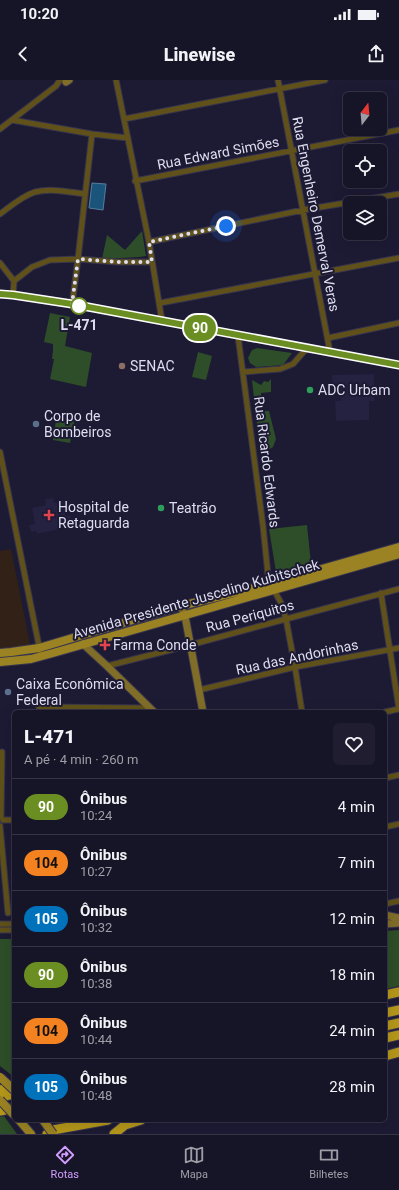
<!DOCTYPE html>
<html lang="pt">
<meta charset="utf-8">
<style>
body{margin:0;font-family:Roboto,sans-serif;background:#1f1d2f;color:#f1f3f6;height:100vh;display:flex;flex-direction:column;font-size:15px;white-space:nowrap}
*{box-sizing:border-box;margin:0}
p{font-size:13px;color:#9e9ea7}
.icon{flex:none;width:22px;height:22px;fill:none;stroke:currentColor;stroke-width:2;stroke-linecap:round;stroke-linejoin:round}
.map{position:relative;flex:1;overflow:hidden}
.drawer{position:absolute;left:12px;top:630px;width:375px;height:412px;display:flex;flex-direction:column;background:#161427;border-radius:6px;box-shadow:0 4px 16px #0002,0 0 0 1px #353344}
.drawer>*{flex:none}
.badge{padding:0 8px;border-radius:13px;font-size:14px;line-height:26px}
.needle{width:26px;rotate:16deg}
.fabs{position:absolute;left:343px;top:12px;display:grid;gap:8px}
.fabs a{display:grid;place-items:center;width:44px;height:44px;border-radius:6px;background:#161427;box-shadow:0 4px 16px #0002,0 0 0 1px #353344;font-size:20px}
.you{position:absolute;width:20px;height:20px;margin:-10px;border:3px solid #fff;border-radius:50%;background:#1a73e8;box-shadow:0 0 0 6px #1a73e833}
.map>.badge{position:absolute;translate:-50% -50%;box-shadow:0 0 0 2px #fff}
.round{display:grid;place-items:center;flex:none;width:42px;height:42px;border-radius:6px;background:#1f1d2f}
.head{display:flex;align-items:center;justify-content:space-between;height:68px;padding:0 12px}
h1{font-size:19px;font-weight:800;line-height:30px}
ul{padding:0;list-style:none}
li{display:flex;align-items:center;gap:12px;height:56px;padding:0 12px;border-top:1px solid #353344}
li div{flex:1}
li b{display:block;font-size:15px}
li em{font-style:normal}
li .badge{min-width:44px;font-weight:700;text-align:center}
.status{display:flex;justify-content:space-between;align-items:center;height:28px;padding:0 20px;background:#161427;direction:ltr}
.status svg{height:11px;fill:currentColor}
header{display:flex;justify-content:space-between;align-items:center;height:52px;padding:0 12px;background:#161427;font-size:18px;font-weight:800}
.menu{display:flex;justify-content:space-around;align-items:center;height:56px;border-top:1px solid #353344;background:#161427;font-size:11px;color:#9e9ea7}
.menu a{display:grid;justify-items:center;gap:2px}
.menu .current{color:#d19dfe}
.map>svg:first-child{display:block}
.built{fill:#242141}
.education{fill:#312117}
.green{fill:#2d4e28}
.water{fill:#1b547a;stroke:#567d9d}
.lines{fill:none;stroke-linecap:round;stroke-linejoin:round}
.street-casing{stroke:#38354e;stroke-width:7}
.secondary-casing{stroke:#38354e;stroke-width:9}
.primary-casing{stroke:#38354e;stroke-width:10}
.highway-casing{stroke:#38354e;stroke-width:11}
.street{stroke:#5f5119;stroke-width:5}
.secondary{stroke:#806d28;stroke-width:7}
.primary{stroke:#9b8323;stroke-width:8}
.highway{stroke:#b4971a;stroke-width:9}
.primary-bridge-casing{stroke:#38354e;stroke-width:10;stroke-linecap:butt}
.primary-bridge{stroke:#9b8323;stroke-width:8}
.line-casing{stroke:#fff;stroke-width:9}
.line{stroke:#6b8e23;stroke-width:6}
.walk{stroke:#dedef0;stroke-width:4;stroke-dasharray:0 7.2}
.stop-dot{fill:#fff;stroke:#6b8e23;stroke-width:2}
.education-dot{fill:#8d6e63;stroke:#1d1a34;stroke-width:1.5}
.leisure-dot{fill:#2e9e5b;stroke:#1d1a34;stroke-width:1.5}
.service-dot{fill:#5c6f8a;stroke:#1d1a34;stroke-width:1.5}
.health-dot{fill:#e0444e;stroke:#1d1a34;stroke-width:1.5}
.labels{text-anchor:middle;dominant-baseline:central;stroke-width:4;stroke-linejoin:round;paint-order:stroke}
.street-label{font-size:14px;fill:#dedef0;stroke:#1d1a34}
.stop-label{font-size:14px;font-weight:bold;fill:#dedef0;stroke:#1d1a34}
.poi-label{font-size:14px;fill:#dedef0;stroke:#1d1a34;text-anchor:start}
</style>
<div class="status"><b>10:20</b><svg viewBox="0 0 49 12"><path d="M0 12V9h3v3zM5 12V6h3v6zM10 12V3h3v9zM15 12V0h3v12zM26 1h20v11H26zM47 4h2v5h-2z"/></svg></div>
<header><svg class="icon" aria-label="back" viewBox="0 0 24 24"><path d="M15 5l-7 7 7 7"/></svg>Linewise<svg class="icon" aria-label="share" viewBox="0 0 24 24"><path d="M12 15V3M7 8l5-5 5 5M5 13v7h14v-7"/></svg></header>
<div class="map">
<svg width="399" height="1054" viewBox="0 0 399 1054">
<rect width="100%" height="100%" fill="#1d1a34"/>
<path class="built" d="M 374,294 L 374,321 L 369,321 L 369,340 L 336,341 L 335,321 L 341,321 L 341,313 L 332,312 L 332,295 Z
M 53,418 L 54,423 L 68,421 L 70,432 L 65,433 L 66,436 L 70,435 L 73,446 L 37,454 L 36,451 L 31,452 L 29,445 L 35,444 L 32,428 L 46,425 L 45,419 Z"/>
<path class="education" d="M 11,469 L 30,564 L 29,567 L 0,572 L 0,471 Z"/>
<path class="green" d="M 142,151 L 146,176 L 139,177 L 102,179 L 107,155 L 125,170 Z
M 50,233 L 70,237 L 65,266 L 92,273 L 86,307 L 50,299 L 54,279 L 52,279 L 53,270 L 53,264 L 44,262 Z
M 257,268 L 292,273 L 283,285 L 256,287 L 250,283 L 248,278 L 252,270 Z
M 198,272 L 212,276 L 206,300 L 192,297 Z
M 271,299 L 271,312 L 261,313 L 262,331 L 269,331 L 276,359 L 273,367 L 268,370 L 263,369 L 259,363 L 252,300 L 261,305 L 264,301 L 268,302 Z
M 57,334 L 75,338 L 70,363 L 53,360 Z
M 307,445 L 311,484 L 277,498 L 269,449 Z
M 399,850 L 399,906 L 385,909 L 385,851 Z
M 0,859 L 14,859 L 14,972 L 11,975 L 14,978 L 14,997 L 0,986 Z
M 4,1036 L 17,1054 L 0,1054 L 0,1037 Z"/>
<path class="water" d="M 92,103 L 106,104 L 103,130 L 89,128 Z"/>
<g class="lines">
<g class="street-casing">
<path id="street" d="M 116,0 L 149,162 L 162,241
M 278,0 L 330,272
M 124,39 L 325,0
M 12,40 L 92,54 L 128,58
M 0,49 L 56,6 L 60,0
M 135,101 L 399,50
M 0,134 C 11,126 22,116 35,112 C 51,108 69,112 85,114
M 149,162 L 303,130 L 399,114
M 0,183 L 14,201 L 13,215
M 14,201 L 32,187 L 50,180 L 78,179 L 118,182 L 152,182
M 0,214 L 13,215 L 72,225 L 399,285
M 160,223 L 399,178
M 72,225 L 78,179 L 92,54
M 238,256 L 263,446 L 268,495 L 269,504 L 274,510 L 281,523 L 286,539 L 295,587 L 302,632
M 328,258 L 399,243
M 243,292 L 280,289 L 293,284 L 307,268
M 0,372 L 41,576
M 381,513 L 399,629
M 107,586 L 190,565 L 286,539 L 399,509
M 199,610 L 295,587 L 399,568
M 39,627 L 150,628
M 385,632 L 399,629
M 385,698 L 399,695
M 1,737 L 2,672
M 3,740 L 14,740
M 0,746 L 8,833
M 385,747 L 399,744
M 385,824 L 399,821
M 0,844 L 14,844
M 0,850 L 14,850"/>
</g>
<g class="secondary-casing">
<path id="secondary" d="M 66,2 L 69,0
M 181,526 L 185,536 L 203,632
M 83,564 L 107,586 L 154,632
M 385,835 L 399,838
M 385,844 L 399,843"/>
</g>
<g class="primary-casing">
<path id="primary" d="M 0,573 L 11,572 L 39,568 L 173,528 L 269,504 L 399,467
M 0,582 L 31,579 L 53,573 L 399,474
M 19,1040 L 31,1054"/>
</g>
<g class="highway-casing">
<path id="highway" d="M 385,915 L 399,912
M 385,933 L 399,930
M 385,946 L 399,943
M 385,958 L 399,955
M 385,976 L 399,972
M 0,1010 L 14,1006
M 0,1017 L 14,1014
M 0,1031 L 14,1028
M 47,1054 L 53,1050 L 108,1040
M 114,1054 L 125,1045 L 141,1040"/>
</g>
<use href="#street" class="street"/>
<use href="#secondary" class="secondary"/>
<use href="#primary" class="primary"/>
<use href="#highway" class="highway"/>
<g class="primary-bridge-casing">
<path id="primary-bridge" d="M 0,997 L 14,1010
M 0,1020 L 14,1035
M 43,1040 L 53,1054"/>
</g>
<use href="#primary-bridge" class="primary-bridge"/>
</g>
<g class="lines">
<g class="line-casing">
<path id="line" d="M 0,214 L 13,215 L 72,224 L 399,285"/>
</g>
<use href="#line" class="line"/>
<path class="walk" d="M 79,226 L 72,224 L 78,179 L 118,182 L 152,182 L 149,162 L 226,146"/>
</g>
<circle class="stop-dot" cx="79" cy="226" r="8"/>
<circle class="education-dot" cx="122" cy="286" r="4"/>
<g class="leisure-dot">
<circle cx="310" cy="310" r="4"/>
<circle cx="161" cy="428" r="4"/>
</g>
<g class="service-dot">
<circle cx="36" cy="344" r="4"/>
<circle cx="8" cy="612" r="4"/>
</g>
<g class="health-dot">
<path d="M47 429h4v4h4v4h-4v4h-4v-4h-4v-4h4z"/>
<path d="M103 559h4v4h4v4h-4v4h-4v-4h-4v-4h4z"/>
</g>
<g class="labels">
<g class="street-label">
<text transform="translate(218 73) rotate(-11)">Rua Edward Simões</text>
<text transform="translate(316 134) rotate(79)">Rua Engenheiro Demerval Veras</text>
<text transform="translate(267 382) rotate(83)">Rua Ricardo Edwards</text>
<text transform="translate(196 519) rotate(-16)">Avenida Presidente Juscelino Kubitschek</text>
<text transform="translate(250 536) rotate(-15)">Rua Periquitos</text>
<text transform="translate(297 577) rotate(-12)">Rua das Andorinhas</text>
</g>
<g class="stop-label">
<text x="79" y="245">L-471</text>
</g>
<g class="poi-label">
<text x="130" y="286">SENAC</text>
<text x="318" y="310">ADC Urbam</text>
<text x="44" y="336">Corpo de<tspan x="44" dy="16">Bombeiros</tspan></text>
<text x="58" y="427">Hospital de<tspan x="58" dy="16">Retaguarda</tspan></text>
<text x="169" y="428">Teatrão</text>
<text x="113" y="565">Farma Conde</text>
<text x="16" y="604">Caixa Econômica<tspan x="16" dy="16">Federal</tspan></text>
</g>
</g>
</svg>
<div class="fabs">
<a><svg class="needle" viewBox="-14 -14 28 28"><path d="M0-13l5 13h-10z" fill="#e53935"/><path d="M0 13l5-13h-10z" fill="#9e9ea7"/></svg></a>
<a><svg class="icon" aria-label="locate" viewBox="0 0 24 24"><circle cx="12" cy="12" r="6"/><path d="M12 2v4M12 18v4M2 12h4M18 12h4"/></svg></a>
<a><svg class="icon" aria-label="layers" viewBox="0 0 24 24"><path d="M12 4l9 5-9 5-9-5zM3 14l9 5 9-5"/></svg></a>
</div>
<div class="you" style="left:226px;top:146px"></div>
<b class="badge" style="left:200px;top:248px;background:#6b8e23;color:#fff">90</b>
<section class="drawer">
<div class="head"><div><h1>L-471</h1><p>A pé · 4 min · 260 m</p></div><a class="round"><svg class="icon" aria-label="heart" viewBox="0 0 24 24"><path d="M12 20l-8-8c-3-5 5-10 8-4 3-6 11-1 8 4z"/></svg></a></div>
<ul>
<li><span class="badge" style="background:#6b8e23;color:#fff">90</span><div><b>Ônibus</b><p>10:24</p></div><em>4 min</em></li>
<li><span class="badge" style="background:#f58220;color:#111">104</span><div><b>Ônibus</b><p>10:27</p></div><em>7 min</em></li>
<li><span class="badge" style="background:#0072bc;color:#fff">105</span><div><b>Ônibus</b><p>10:32</p></div><em>12 min</em></li>
<li><span class="badge" style="background:#6b8e23;color:#fff">90</span><div><b>Ônibus</b><p>10:38</p></div><em>18 min</em></li>
<li><span class="badge" style="background:#f58220;color:#111">104</span><div><b>Ônibus</b><p>10:44</p></div><em>24 min</em></li>
<li><span class="badge" style="background:#0072bc;color:#fff">105</span><div><b>Ônibus</b><p>10:48</p></div><em>28 min</em></li>
</ul>
</section>
</div>
<nav class="menu">
<a class="current"><svg class="icon" aria-label="directions" viewBox="0 0 24 24"><path d="M12 3l9 9-9 9-9-9zM9 14v-3h6M13 9l2 2-2 2"/></svg>Rotas</a>
<a><svg class="icon" aria-label="map" viewBox="0 0 24 24"><path d="M3 6l6-2 6 2 6-2v14l-6 2-6-2-6 2zM9 4v14M15 6v14"/></svg>Mapa</a>
<a><svg class="icon" aria-label="tickets" viewBox="0 0 24 24"><path d="M3 7h18v10H3zM15 7v10"/></svg>Bilhetes</a>
</nav>
